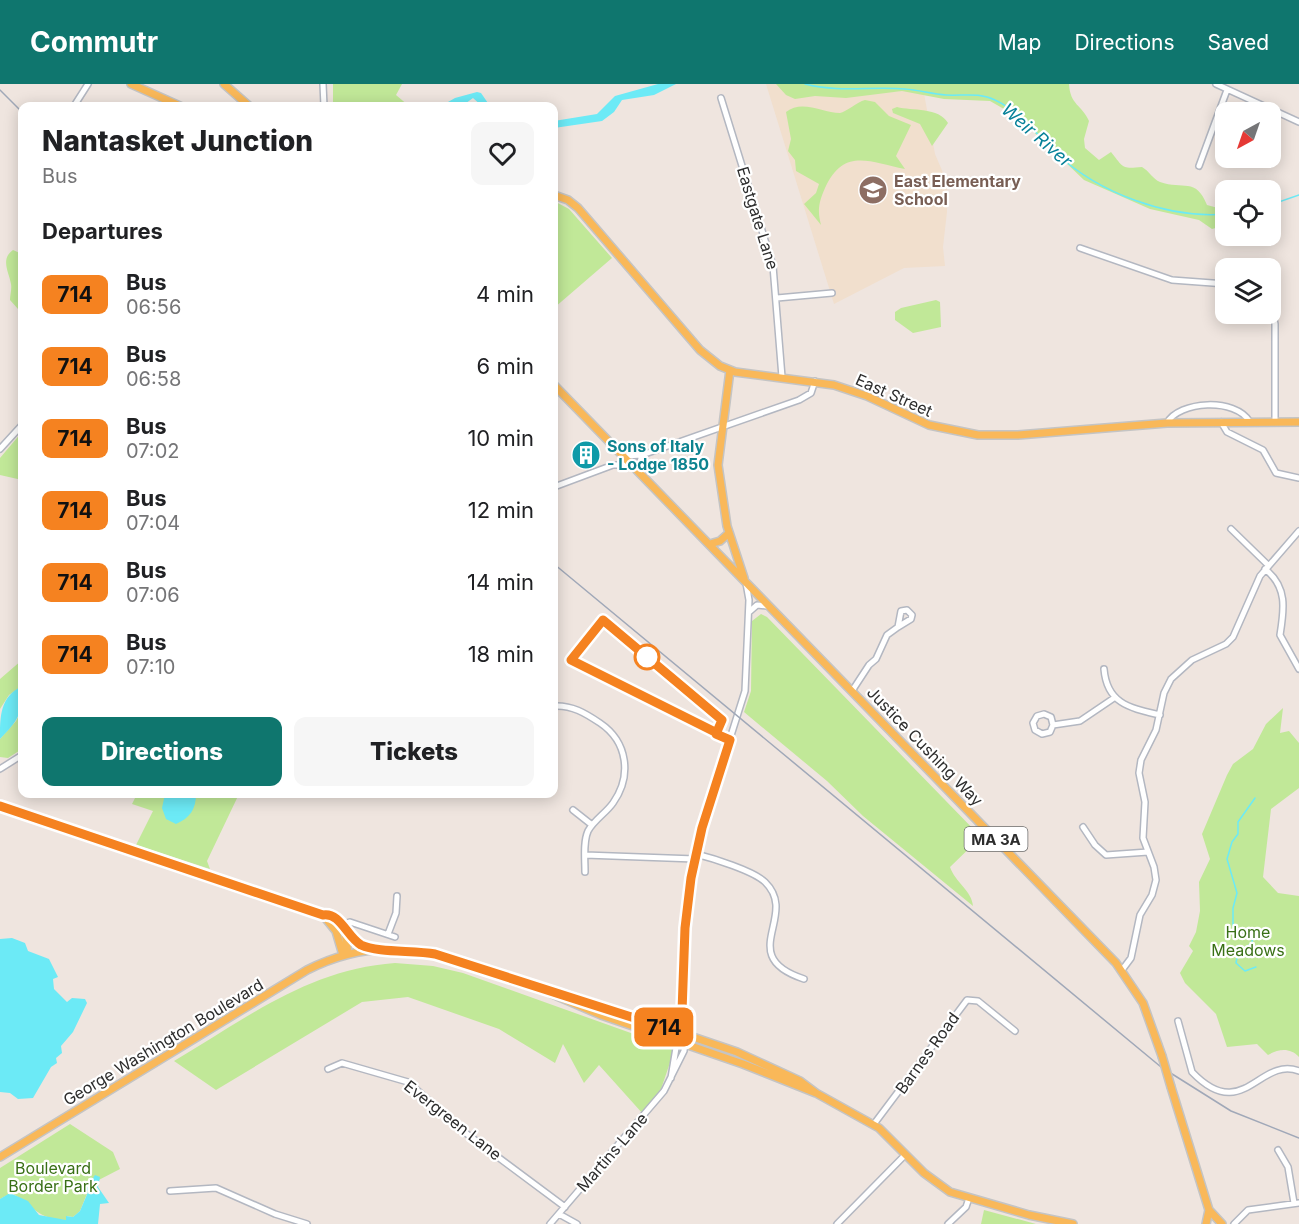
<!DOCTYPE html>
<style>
body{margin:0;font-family:Inter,sans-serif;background:#f6f6f6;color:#202124;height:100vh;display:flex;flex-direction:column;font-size:22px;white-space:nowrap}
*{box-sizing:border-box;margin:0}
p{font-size:20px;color:#757577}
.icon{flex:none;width:33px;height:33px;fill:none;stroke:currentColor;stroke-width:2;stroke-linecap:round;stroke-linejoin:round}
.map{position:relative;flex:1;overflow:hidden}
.drawer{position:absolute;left:18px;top:18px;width:540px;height:696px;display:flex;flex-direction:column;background:#fff;border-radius:12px;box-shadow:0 3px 15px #0003}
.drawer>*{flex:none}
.badge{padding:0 12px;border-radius:9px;font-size:21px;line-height:39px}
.needle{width:39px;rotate:220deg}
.controls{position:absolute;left:1215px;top:18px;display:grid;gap:12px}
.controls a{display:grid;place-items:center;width:66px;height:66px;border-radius:12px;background:#fff;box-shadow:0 3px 15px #0003;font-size:30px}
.map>.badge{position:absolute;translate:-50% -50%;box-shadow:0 0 0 3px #fff}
h2{padding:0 24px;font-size:22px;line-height:54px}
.round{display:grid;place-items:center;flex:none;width:63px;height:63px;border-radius:12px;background:#f6f6f6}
.head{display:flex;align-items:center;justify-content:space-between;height:102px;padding:0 24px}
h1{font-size:28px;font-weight:800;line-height:45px}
.button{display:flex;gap:12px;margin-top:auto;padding:12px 24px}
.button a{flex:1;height:69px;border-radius:12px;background:#0f766e;color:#fff;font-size:24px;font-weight:800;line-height:69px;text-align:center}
.button a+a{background:#f6f6f6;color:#202124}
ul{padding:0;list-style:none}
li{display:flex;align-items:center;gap:18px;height:72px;padding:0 24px}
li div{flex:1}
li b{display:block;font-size:22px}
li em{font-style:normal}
li .badge{min-width:66px;font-weight:700;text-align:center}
header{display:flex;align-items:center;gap:36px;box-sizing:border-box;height:84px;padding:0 30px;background:#0f766e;color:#fff}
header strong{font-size:28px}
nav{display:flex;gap:33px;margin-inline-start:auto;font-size:21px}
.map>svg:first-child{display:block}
.education{fill:#f1dfcd}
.green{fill:#c1e898}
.water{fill:#6ceaf6}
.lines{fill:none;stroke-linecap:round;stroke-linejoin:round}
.stream{stroke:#6ceaf6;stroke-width:1.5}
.minor-casing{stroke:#b3b7c1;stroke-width:8}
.major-casing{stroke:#c4c4c4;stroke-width:10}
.minor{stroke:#fff;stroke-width:5}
.major{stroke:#f9b859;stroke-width:7}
.rail{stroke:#a0a8b8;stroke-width:1.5}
.major-bridge-casing{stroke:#c4c4c4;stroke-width:10;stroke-linecap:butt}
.major-bridge{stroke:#f9b859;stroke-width:7}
.line-casing{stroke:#fff;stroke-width:14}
.line{stroke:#f58220;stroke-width:9}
.stop-dot{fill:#fff;stroke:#f58220;stroke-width:3}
.labels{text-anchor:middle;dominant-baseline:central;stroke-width:4.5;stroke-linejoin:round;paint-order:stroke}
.shield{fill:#fff;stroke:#6c6c6c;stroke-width:1.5}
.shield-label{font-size:15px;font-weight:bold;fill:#2d2d2d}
.education-label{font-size:16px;font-weight:bold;fill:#785e54;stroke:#fff;text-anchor:start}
.street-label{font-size:16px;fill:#2d2d2d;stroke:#fff}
.culture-label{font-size:16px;font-weight:bold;fill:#0d838f;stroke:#fff;text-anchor:start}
.park-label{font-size:16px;fill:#397016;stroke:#fff}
.water-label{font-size:18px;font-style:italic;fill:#068199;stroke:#fff}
</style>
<header>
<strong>Commutr</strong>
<nav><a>Map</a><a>Directions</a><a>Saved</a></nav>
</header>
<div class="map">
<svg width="1299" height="1140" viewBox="0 0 1299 1140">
<rect width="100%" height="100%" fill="#efe5df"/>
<path class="education" d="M 766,0 L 801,0 L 892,8 L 923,4 L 935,70 L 947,98 L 947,128 L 943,163 L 945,182 L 904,184 L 834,220 Z"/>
<path class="green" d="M 333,0 L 402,0 L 396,11 L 409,22 L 333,22 Z
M 776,0 L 1069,0 C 1070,21 1082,21 1089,37 L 1084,55 L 1085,64 L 1099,76 L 1111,68 C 1124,84 1121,85 1142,83 C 1149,87 1153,95 1160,98 C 1183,106 1196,93 1207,121 L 1218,124 L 1225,121 L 1225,145 L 1219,143 L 1212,145 L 1199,136 L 1150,125 L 1084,96 L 1018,33 L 990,17 L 944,15 L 902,7 L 846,14 L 815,12 L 795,15 L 786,11 Z
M 865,16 L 875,18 L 889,32 L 911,41 L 896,72 L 905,85 C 869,78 844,63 825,104 C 819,118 817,126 821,141 L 804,120 L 816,109 L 819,100 L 796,87 L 795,76 L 788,67 L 791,55 L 786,28 C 802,15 823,29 840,29 C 846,28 857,18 865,16 Z
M 897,23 C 912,27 939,23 948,39 L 932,62 L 920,40 L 893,29 L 892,25 Z
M 554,117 L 569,125 L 612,174 L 554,224 Z
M 13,166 L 22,170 L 22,225 L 18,225 L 10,216 C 10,211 12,205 11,200 C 9,188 0,175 13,166 Z
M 936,216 L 940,218 L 941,243 L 913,249 L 895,236 L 895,228 L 901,224 Z
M 22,348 L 22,396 L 0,391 L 0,374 Z
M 761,530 L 767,533 L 981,753 L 950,783 C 955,798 972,807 973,822 L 863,732 L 827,697 L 744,628 L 751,607 L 752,537 Z
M 22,576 L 22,602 L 9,611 L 0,625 L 0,595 Z
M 1283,624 L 1280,649 L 1289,647 L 1299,659 L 1299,704 L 1271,725 L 1263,793 L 1278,809 L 1299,812 L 1299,973 C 1290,963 1278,965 1268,971 L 1257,960 L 1227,963 L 1216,930 L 1185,899 L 1180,889 L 1193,867 L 1189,862 L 1196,848 L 1200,827 L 1199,798 L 1210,775 L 1202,750 L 1227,691 L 1233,680 L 1253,665 L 1266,640 Z
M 22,625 L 22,665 L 8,674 L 0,673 L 0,655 L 16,637 Z
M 137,710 L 239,710 L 207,777 L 210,785 L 136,761 L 153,727 L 132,720 Z
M 395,879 L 433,882 L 463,889 L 670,963 L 674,967 L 661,1005 L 643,1030 L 599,981 L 584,999 L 563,960 L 555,979 L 499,945 L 408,913 L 362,918 L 216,1006 L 174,977 C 245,935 309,885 395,879 Z
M 70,1040 L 113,1068 L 120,1085 L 91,1100 L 80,1127 L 73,1133 L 67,1132 L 66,1136 C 35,1135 35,1121 11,1109 L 0,1115 L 0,1084 Z
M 984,1126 L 1036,1140 L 981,1140 Z"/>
<path class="water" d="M 658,0 L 676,0 L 654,11 L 622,16 L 614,28 L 602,37 L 554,44 L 554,37 L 597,30 L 615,12 Z
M 477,8 L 481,9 L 490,22 L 482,22 L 473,14 L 462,22 L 441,22 L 455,14 Z
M 22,602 C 23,629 19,635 0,655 C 0,632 0,613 22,602 Z
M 165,710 L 196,710 C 196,725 190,734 176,740 L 166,735 L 162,724 Z
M 12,854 L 25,859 L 28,867 L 49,875 L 58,893 L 53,895 L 54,905 L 67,918 L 72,914 L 85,915 L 87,919 L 73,948 L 61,962 L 62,969 L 56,974 L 57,979 L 51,983 L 33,1014 L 18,1015 L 10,1009 L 0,1008 L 0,855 Z
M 95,1091 L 100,1093 L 98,1103 L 109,1119 L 100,1120 L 98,1140 L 0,1140 L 0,1115 L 10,1109 L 28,1117 L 39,1131 L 66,1136 L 66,1132 L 73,1133 L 80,1127 L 88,1108 L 86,1105 Z"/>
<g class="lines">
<path class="stream" d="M 805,0 C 839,9 871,2 905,5 C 919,6 932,10 946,11 C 963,12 979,8 995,16 C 1021,28 1037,51 1057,70 C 1099,109 1168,135 1226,130
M 1270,121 L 1299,111
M 1255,714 L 1238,738 L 1238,750 L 1232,758 L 1227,775 L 1237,809 L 1233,824 L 1233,842 L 1236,846 L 1254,852 L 1251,860 L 1238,868 L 1236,879 L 1245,887 L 1256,883"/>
<g class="minor-casing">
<path id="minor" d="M 323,0 L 324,22
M 1216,0 L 1299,38
M 721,14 L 773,182 L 782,293
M 74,22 L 88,0
M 1199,82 L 1227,6
M 1080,164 L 1172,196 L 1226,200
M 777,214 L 832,209
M 1270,215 L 1275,240 L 1275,338
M 1221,338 L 1227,348 L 1263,366 L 1276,389 L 1299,394
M 1167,339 C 1179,317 1235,313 1250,338
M 0,365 L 22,341
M 625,372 L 642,371 L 799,316 L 811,309 L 815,297
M 638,385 L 642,371
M 554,403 L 613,381 L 632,381
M 1231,445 L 1268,481
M 1265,485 C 1288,503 1284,526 1280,551 L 1299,585
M 749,528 L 757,521 L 768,522
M 1104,585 C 1107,620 1130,624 1160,631
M 852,607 L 869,581 L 876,575 L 887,551 L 898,543 L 901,527 L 907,526 L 912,531 L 911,535 L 898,543
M 554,622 C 572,621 585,629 600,639 C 628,658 632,692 613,719 C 606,729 594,736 588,747 C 583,758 585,775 585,788
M 1053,641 L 1050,648 L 1042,650 L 1035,646 L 1033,639 L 1037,632 L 1044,630 L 1051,633 L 1053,641 L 1080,637 L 1114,614
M 0,685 L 22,671
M 573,726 L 592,741
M 1083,743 L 1095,761 L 1106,771 L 1148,768
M 696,770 C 712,774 754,787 765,798 C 800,832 734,872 804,895
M 585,771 L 695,775
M 337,842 L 350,838 L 395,853
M 388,850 L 396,829 L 397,812
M 1122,886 L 1131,874 L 1140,831 L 1152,811 L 1156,796 L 1154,783 L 1143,754 L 1145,718 L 1139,689 L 1141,676 L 1156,646 L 1164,609 L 1171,595 L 1192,576 L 1226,560 L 1233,553 L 1260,492 L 1299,447
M 1178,937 L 1192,988 C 1243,1041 1259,972 1299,987
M 328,985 L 342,979 L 408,998 L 463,1047 L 565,1123
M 671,994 L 682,928 L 685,844 L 691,794 L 705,734 L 745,607 L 749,516 L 746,499
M 874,1040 L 967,916 L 978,917 L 1015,947
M 1278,1066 L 1288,1083 L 1294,1119
M 170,1107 L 216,1104 L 275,1130 L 307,1140
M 559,1130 L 577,1140
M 550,1140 L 664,1007 L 684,967 L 686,943 L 683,929
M 837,1140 L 905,1071
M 948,1140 L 966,1123 L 969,1114
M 1234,1140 L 1248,1126 L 1299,1119"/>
</g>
<g class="major-casing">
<path id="major" d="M 131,0 L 180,22
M 224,0 L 249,22
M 554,111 L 568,116 L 578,124 L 700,266 L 720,282 L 735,288 L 834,301 L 867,312 L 929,341 L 978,351 L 1018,351 L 1167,339 L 1299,338
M 730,286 L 718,381 L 727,442 L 744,494
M 554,301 L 1116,879 L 1143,919 L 1162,972
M 710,460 L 720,457 L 729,449
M 0,722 L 323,831 L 331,831 L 345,847 L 348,870
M 323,831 L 336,847 L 343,871
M 347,850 L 372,866
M 552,910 L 601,931 L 743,980 L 816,1009 L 879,1044 L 924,1089 L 950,1108 L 1029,1131 L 1073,1140
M 1171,1003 L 1209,1126 L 1206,1140
M 0,1073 L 307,886 C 410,834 469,894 566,910 L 737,968 L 800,997 L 816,1009
M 1209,1126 L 1222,1140"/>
</g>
<use href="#minor" class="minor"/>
<use href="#major" class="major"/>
<path class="rail" d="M 0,6 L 22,28
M 554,480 L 1161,983 L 1231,1027 L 1299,1054"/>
<g class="major-bridge-casing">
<path id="major-bridge" d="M 1162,972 L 1171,1003"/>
</g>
<use href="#major-bridge" class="major-bridge"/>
</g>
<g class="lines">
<g class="line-casing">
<path id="line" d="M 0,722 L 323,831 C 340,828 347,853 361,861 C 378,869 414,866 435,870 L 678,948 L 682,928 L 685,844 L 691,794 L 702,744 L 730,656 L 716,650 L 722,636 L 603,536 L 571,576 L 713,647"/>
</g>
<use href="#line" class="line"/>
</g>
<defs>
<g id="school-disc" transform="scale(1.5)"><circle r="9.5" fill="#8d6e63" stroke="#fff"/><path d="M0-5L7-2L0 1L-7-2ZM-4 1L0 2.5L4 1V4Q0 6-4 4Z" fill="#fff"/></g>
<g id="building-disc" transform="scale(1.5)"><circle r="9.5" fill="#0f9aa8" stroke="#fff"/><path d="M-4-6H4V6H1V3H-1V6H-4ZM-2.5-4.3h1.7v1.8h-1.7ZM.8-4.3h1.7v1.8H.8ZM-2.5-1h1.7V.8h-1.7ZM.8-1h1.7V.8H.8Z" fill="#fff"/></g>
</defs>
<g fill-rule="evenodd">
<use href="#school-disc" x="873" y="106"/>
<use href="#building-disc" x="586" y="371"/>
</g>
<circle class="stop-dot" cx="647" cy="573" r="12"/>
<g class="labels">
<rect class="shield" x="964.5" y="743" width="63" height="24" rx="4.5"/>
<g class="shield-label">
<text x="996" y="755">MA 3A</text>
</g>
<g class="education-label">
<text x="894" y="97">East Elementary<tspan x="894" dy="18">School</tspan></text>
</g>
<g class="street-label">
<text transform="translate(758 134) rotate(73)">Eastgate Lane</text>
<text transform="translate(894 311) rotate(24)">East Street</text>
<text transform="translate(925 662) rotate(46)">Justice Cushing Way</text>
<text transform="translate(163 958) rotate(-31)">George Washington Boulevard</text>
<text transform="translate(927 969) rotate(-54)">Barnes Road</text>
<text transform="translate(453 1036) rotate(38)">Evergreen Lane</text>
<text transform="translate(612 1068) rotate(-49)">Martins Lane</text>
</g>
<g class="culture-label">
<text x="607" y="362">Sons of Italy<tspan x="607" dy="18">- Lodge 1850</tspan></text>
</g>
<g class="park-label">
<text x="1248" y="848">Home<tspan x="1248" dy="18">Meadows</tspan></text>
<text x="53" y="1084">Boulevard<tspan x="53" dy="18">Border Park</tspan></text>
</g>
<g class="water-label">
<text transform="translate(1037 51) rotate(41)">Weir River</text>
</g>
</g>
</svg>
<div class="controls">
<a><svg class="needle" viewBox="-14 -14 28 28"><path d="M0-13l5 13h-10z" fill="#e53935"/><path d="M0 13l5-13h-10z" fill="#757577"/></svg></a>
<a><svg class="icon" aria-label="locate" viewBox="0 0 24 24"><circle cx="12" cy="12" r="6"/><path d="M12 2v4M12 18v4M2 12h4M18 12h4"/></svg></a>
<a><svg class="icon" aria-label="layers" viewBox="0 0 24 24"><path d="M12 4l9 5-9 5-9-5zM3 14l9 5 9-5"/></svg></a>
</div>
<b class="badge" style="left:664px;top:943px;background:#f58220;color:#111">714</b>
<section class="drawer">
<div class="head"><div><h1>Nantasket Junction</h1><p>Bus</p></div><a class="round"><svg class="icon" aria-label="heart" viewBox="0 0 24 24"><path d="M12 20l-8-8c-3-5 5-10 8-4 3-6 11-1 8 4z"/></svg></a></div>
<h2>Departures</h2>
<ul>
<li><span class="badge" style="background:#f58220;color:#111">714</span><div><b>Bus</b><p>06:56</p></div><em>4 min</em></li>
<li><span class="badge" style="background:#f58220;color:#111">714</span><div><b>Bus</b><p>06:58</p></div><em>6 min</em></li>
<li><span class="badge" style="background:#f58220;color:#111">714</span><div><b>Bus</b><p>07:02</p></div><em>10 min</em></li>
<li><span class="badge" style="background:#f58220;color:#111">714</span><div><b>Bus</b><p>07:04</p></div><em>12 min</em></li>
<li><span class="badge" style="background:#f58220;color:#111">714</span><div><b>Bus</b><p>07:06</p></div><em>14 min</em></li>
<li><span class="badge" style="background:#f58220;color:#111">714</span><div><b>Bus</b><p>07:10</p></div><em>18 min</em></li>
</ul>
<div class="button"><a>Directions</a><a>Tickets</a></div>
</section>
</div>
